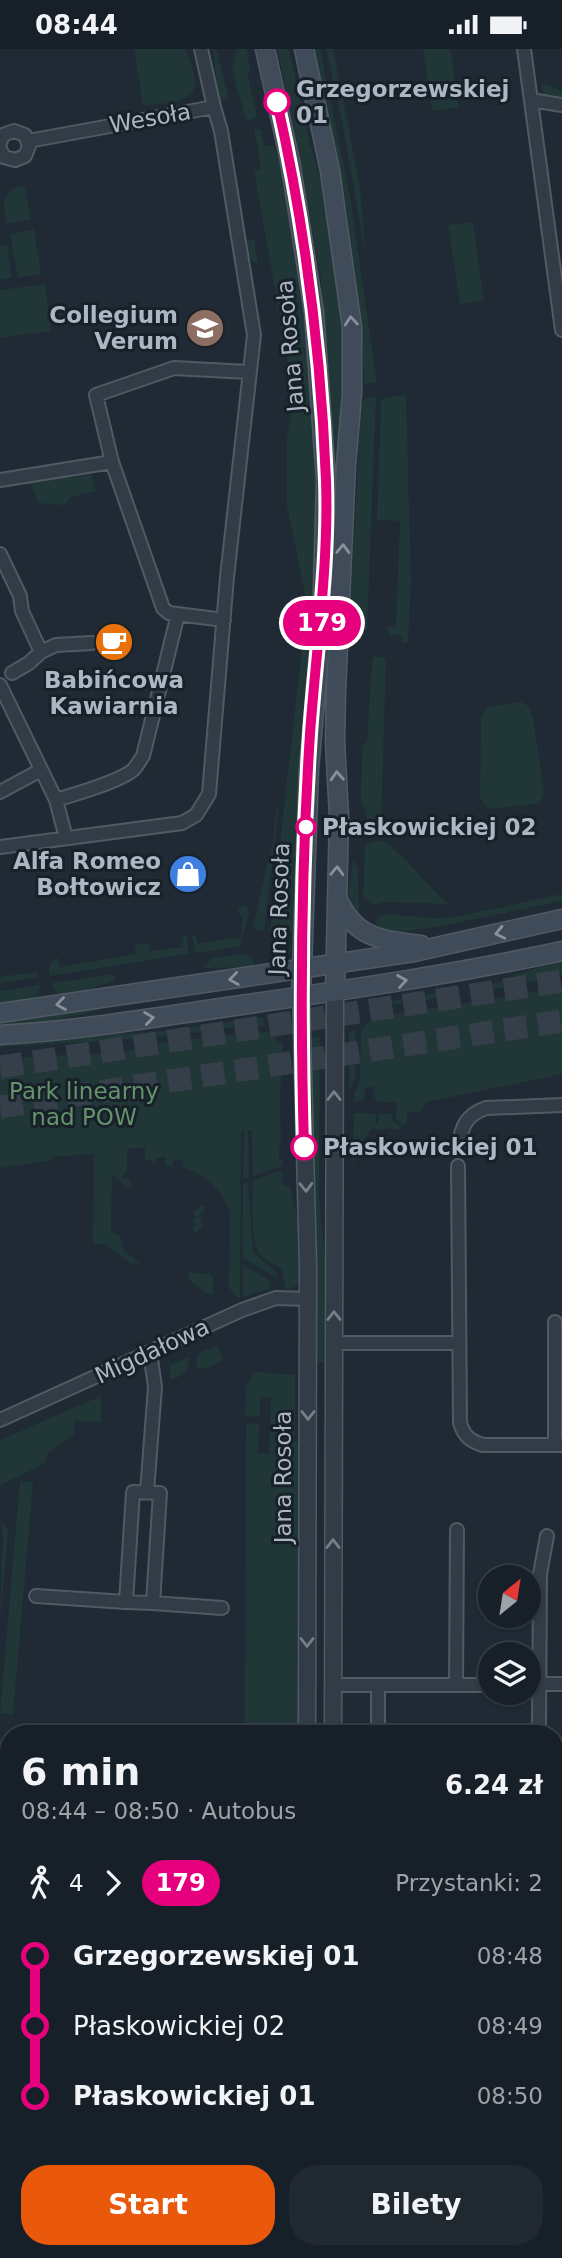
<!DOCTYPE html>
<html lang="pl">
<meta charset="utf-8">
<style>
body{margin:0;font-family:"DejaVu Sans",sans-serif;background:#202830;color:#f1f3f6;height:100vh;display:flex;flex-direction:column;font-size:26px;white-space:nowrap}
*{box-sizing:border-box;margin:0}
p{font-size:23px;color:#9ea3a8}
.icon{flex:none;width:38px;height:38px;fill:none;stroke:currentColor;stroke-width:2;stroke-linecap:round;stroke-linejoin:round}
.map{position:relative;flex:1;overflow:hidden}
.drawer{position:absolute;left:0px;top:1676px;width:564px;height:534px;display:flex;flex-direction:column;background:#172028;border-radius:28px 28px 0 0;box-shadow:0 2px 5px #0004,0 0 0 2px #363e45}
.drawer>*{flex:none}
.badge{padding:0 14px;border-radius:23px;font-size:24px;line-height:46px}
.needle{width:46px;rotate:30deg}
.controls{position:absolute;left:478px;top:1516px;display:grid;gap:14px}
.controls a{display:grid;place-items:center;width:63px;height:63px;border-radius:50%;background:#172028;box-shadow:0 2px 5px #0004,0 0 0 2px #363e45;font-size:35px}
.map>.badge{position:absolute;translate:-50% -50%;box-shadow:0 0 0 4px #fff}
.legs{display:flex;align-items:center;gap:10px;height:77px;padding:0 21px;font-size:23px}
.legs p{margin-inline-start:auto}
.headline{display:flex;align-items:center;justify-content:space-between;height:119px;padding:0 21px}
h1{font-size:38px;font-weight:600;line-height:52px}
.action{display:flex;gap:14px;margin-top:auto;padding:14px 21px}
.action a{flex:1;height:80px;border-radius:28px;background:#ea580c;color:#fff;font-size:28px;font-weight:600;line-height:80px;text-align:center}
.action a+a{background:#202830;color:#f1f3f6}
ul{padding:0 21px;list-style:none}
li{display:flex;align-items:center;gap:24px;height:70px;font-size:26px}
li i{display:grid;place-items:center;width:10px;height:100%;margin:0 9px;background:currentColor}
li i::after{content:'';width:18px;height:18px;margin:-9px;border:5px solid;border-radius:50%;background:#172028}
li p{margin-inline-start:auto}
li:first-child i{background:linear-gradient(#0000 50%,currentColor 0)}
li:last-child i{background:linear-gradient(currentColor 50%,#0000 0)}
.status{display:flex;justify-content:space-between;align-items:center;height:49px;padding:0 35px;background:#172028;direction:ltr}
.status svg{height:19px;fill:currentColor}
.map>svg:first-child{display:block}
.green{fill:#213636}
.lines{fill:none;stroke-linecap:round;stroke-linejoin:round}
.motorway-tunnel{stroke:#343f4a;stroke-width:23;stroke-dasharray:23 11;stroke-linecap:butt}
.minor-casing{stroke:#505a64;stroke-width:16}
.tertiary-casing{stroke:#505a64;stroke-width:19}
.secondary-casing{stroke:#505a64;stroke-width:21}
.minor{stroke:#323c46;stroke-width:12}
.tertiary{stroke:#323c46;stroke-width:16}
.secondary{stroke:#404b59;stroke-width:18}
.oneway{stroke:#86919e}
.oneway2{stroke:#75808b}
.line-1-casing{stroke:#fff;stroke-width:16}
.line-1{stroke:#e6007e;stroke-width:10}
.stop-1-dot{fill:#fff;stroke:#e6007e;stroke-width:3.5}
.labels{text-anchor:middle;dominant-baseline:central;stroke-width:6;stroke-linejoin:round;paint-order:stroke}
.stop-label{font-size:23px;font-weight:bold;fill:#acb7c3;stroke:#18212a;text-anchor:start}
.street-label{font-size:23px;fill:#acb7c3;stroke:#18212a}
.poi-label{font-size:23px;font-weight:bold;fill:#acb7c3;stroke:#18212a;text-anchor:end}
.park-label{font-size:23px;fill:#64936b;stroke:#18212a}
</style>
<div class="status"><b>08:44</b><svg viewBox="0 0 49 12"><path d="M0 12V9h3v3zM5 12V6h3v6zM10 12V3h3v9zM15 12V0h3v12zM26 1h20v11H26zM47 4h2v5h-2z"/></svg></div>
<div class="map">
<svg width="562" height="2209" viewBox="0 0 562 2209">
<rect width="100%" height="100%" fill="#1f2a35"/>
<path class="green" d="M 134,0 L 186,0 C 189,10 194,23 195,33 C 197,55 158,55 143,57 Z
M 213,0 L 216,0 L 229,51 L 219,52 Z
M 237,0 L 246,0 L 250,18 L 248,28 L 257,66 L 254,70 L 246,71 L 232,20 Z
M 277,0 L 289,0 L 310,96 L 324,139 L 340,255 L 345,321 L 337,428 L 334,428 L 321,231 L 298,97 Z
M 314,0 L 320,0 L 350,148 L 377,334 L 364,335 L 361,269 L 346,156 Z
M 326,0 L 333,0 L 360,137 L 366,209 L 343,77 Z
M 423,0 L 450,0 L 459,58 L 432,62 Z
M 541,33 L 562,42 L 562,49 L 543,47 Z
M 254,79 L 261,81 L 264,97 L 273,96 L 285,124 L 305,265 L 314,392 L 317,493 L 315,555 L 301,693 L 294,883 L 270,882 L 307,554 L 287,457 L 287,387 L 294,347 L 254,122 L 261,120 Z
M 25,137 L 31,171 L 6,175 L 3,151 L 13,139 Z
M 473,173 L 484,252 L 460,255 L 448,176 Z
M 34,180 L 41,225 L 18,229 L 10,185 Z
M 254,190 L 258,216 L 247,208 L 244,192 Z
M 7,196 L 12,229 L 0,231 L 0,197 Z
M 45,235 L 51,282 L 0,289 L 0,241 Z
M 406,346 L 411,534 L 408,593 L 402,594 L 401,586 L 390,586 L 386,578 L 396,578 L 400,472 L 377,471 L 381,352 L 384,349 Z
M 376,347 L 367,581 L 354,575 L 350,563 L 361,355 L 365,349 Z
M 91,425 L 96,442 L 71,448 L 67,454 L 60,456 L 38,454 L 29,431 L 69,426 L 70,429 Z
M 374,607 L 384,608 L 386,610 L 381,782 L 381,787 L 366,788 L 366,763 L 361,755 L 362,698 L 367,692 L 372,612 Z
M 521,653 L 528,657 L 533,668 L 544,742 L 542,750 L 535,755 L 489,760 L 480,749 L 481,667 L 488,658 Z
M 277,757 L 279,757 L 264,882 L 257,881 L 253,878 L 273,792 Z
M 381,791 C 408,807 424,835 448,855 L 385,853 L 373,856 L 363,848 L 365,796 Z
M 353,811 L 358,818 L 359,867 L 348,846 Z
M 562,845 L 562,852 L 437,878 L 397,883 L 388,883 L 373,877 L 380,867 L 386,865 L 438,869 L 455,868 Z
M 246,856 L 249,863 L 241,894 L 239,898 L 195,904 L 192,887 L 196,886 L 198,895 L 241,888 L 243,870 L 237,859 Z
M 187,887 L 189,905 L 50,927 L 49,918 L 54,910 L 58,909 L 60,918 L 136,905 L 135,896 L 149,894 L 150,902 L 183,898 L 182,888 Z
M 279,900 L 292,900 L 282,913 L 272,916 L 272,906 Z
M 245,904 L 251,908 L 256,918 L 203,919 L 212,909 Z
M 562,911 L 562,925 L 518,936 L 513,926 Z
M 37,923 L 38,928 L 0,934 L 0,928 Z
M 111,925 L 115,927 L 116,931 L 86,941 L 60,946 L 53,940 L 52,934 Z
M 509,931 L 513,937 L 472,944 L 471,938 Z
M 40,936 L 39,944 L 32,950 L 0,955 L 0,942 Z
M 562,937 L 562,1025 L 427,1053 L 421,1062 L 407,1064 L 407,1072 L 399,1080 L 371,1080 L 357,1101 L 361,1104 L 353,1113 L 352,1120 L 354,1064 L 376,1065 L 376,1075 L 378,1075 L 378,1065 L 392,1065 L 392,1071 L 400,1077 L 402,1074 L 395,1070 L 398,1053 L 378,1053 L 374,1048 L 373,1038 L 365,1038 L 364,1051 L 354,1054 L 354,1046 L 360,1031 L 361,980 L 375,968 L 487,951 Z
M 459,940 L 460,946 L 376,958 L 379,954 Z
M 99,958 L 100,961 L 43,974 L 0,980 L 0,971 Z
M 263,968 L 265,978 L 244,977 L 154,989 L 0,998 L 0,991 L 156,983 Z
M 355,982 L 355,1029 L 349,1042 L 349,983 Z
M 274,983 L 276,992 L 283,993 L 280,1045 L 281,1097 L 279,1098 L 279,1111 L 282,1111 L 282,1117 L 253,1127 L 252,1081 L 248,1081 L 249,1129 L 243,1130 L 244,1082 L 241,1082 L 240,1249 L 234,1246 L 229,1238 L 230,1164 C 225,1143 203,1124 182,1118 L 183,1112 L 174,1111 L 172,1117 L 166,1117 L 165,1108 L 156,1109 L 156,1116 L 149,1110 L 145,1113 L 145,1099 L 127,1100 L 127,1122 L 121,1128 L 125,1131 L 128,1129 L 133,1136 L 130,1140 L 112,1126 L 111,1182 L 120,1187 L 124,1202 L 139,1214 L 138,1216 L 134,1213 L 132,1215 L 103,1194 L 93,1196 L 94,1105 L 52,1108 L 52,1111 L 0,1119 L 0,1010 L 131,1002 L 137,997 L 243,984 Z
M 320,987 L 319,1147 L 325,1210 L 324,1313 L 317,1313 L 317,1207 L 309,989 Z
M 282,1121 L 283,1137 L 290,1137 L 298,1172 L 299,1229 L 297,1237 L 286,1241 L 282,1221 C 275,1215 265,1212 259,1204 C 250,1191 253,1148 253,1131 Z
M 248,1133 L 253,1201 C 259,1212 273,1216 278,1227 L 275,1228 L 243,1209 L 243,1135 Z
M 202,1155 L 206,1159 L 200,1165 L 203,1169 L 200,1172 L 203,1176 L 196,1184 L 192,1180 L 196,1176 L 192,1172 L 196,1168 L 193,1164 Z
M 243,1216 L 269,1231 L 271,1239 L 243,1248 Z
M 189,1223 L 206,1225 L 209,1223 L 213,1230 L 214,1245 L 209,1246 L 189,1231 Z
M 217,1296 L 223,1311 C 215,1315 204,1324 196,1317 L 198,1305 Z
M 189,1308 C 189,1321 183,1329 170,1330 L 170,1316 Z
M 253,1323 L 295,1326 L 295,1393 L 299,1393 L 298,1685 L 245,1681 L 246,1375 L 259,1374 L 258,1404 L 269,1405 L 271,1348 L 260,1348 L 260,1367 L 245,1368 L 246,1339 Z
M 101,1347 L 101,1374 L 75,1371 L 74,1385 L 48,1404 L 44,1415 L 0,1436 L 0,1391 Z
M 20,1432 L 33,1433 L 13,1666 L 0,1664 Z
M 0,1472 L 8,1481 L 0,1577 L 3,1483 Z
M 0,1690 L 9,1690 L 9,1724 L 0,1723 Z
M 3,1744 L 9,1745 L 9,1787 L 0,1786 L 0,1746 Z"/>
<g class="lines">
<path class="motorway-tunnel" d="M 0,1018 L 562,932
M 0,1058 L 562,972"/>
<g class="minor-casing">
<path id="minor" d="M 524,0 L 562,281
M 531,51 L 562,56
M 28,92 L 214,58 L 201,0
M 0,94 L 3,86 L 14,82 L 25,86 L 29,97 L 25,107 L 15,111 L 4,108 L 0,100
M 0,431 L 112,413
M 0,505 L 20,547 L 22,562 L 41,603 L 29,614 L 12,624
M 224,571 L 169,564 L 163,559 L 112,413 L 96,346 L 174,319 L 248,323
M 41,603 L 56,596 L 92,594
M 0,636 L 56,751 L 66,789
M 0,743 L 41,721
M 56,751 C 75,745 119,733 133,721 C 137,717 140,711 143,707 L 178,565
M 0,798 L 182,774 L 196,766 L 209,745 L 227,528 L 254,286 L 221,82 L 214,58
M 458,1097 C 462,1077 466,1066 486,1059 L 562,1056
M 458,1117 L 460,1374 C 464,1387 470,1392 483,1396 L 562,1396
M 555,1273 L 555,1396
M 334,1294 L 458,1294
M 0,1371 L 242,1261 L 276,1249 L 308,1250
M 133,1443 L 160,1444 L 153,1554 L 126,1553 Z
M 147,1443 L 155,1338 L 150,1303
M 36,1547 L 126,1553
M 153,1554 L 222,1559
M 528,1635 L 562,1635
M 333,1636 L 490,1636
M 456,1636 L 457,1481
M 378,1685 L 378,1636
M 539,1685 L 540,1525 L 547,1487
M 555,1745 L 562,1746
M 555,2018 L 562,2018
M 3,2044 L 9,2045
M 555,2161 L 562,2161
M 55,2209 L 55,2202
M 477,2209 L 479,2202"/>
</g>
<g class="tertiary-casing">
<path id="tertiary" d="M 301,947 L 308,1217 L 307,1685
M 333,1685 L 335,943
M 329,2202 L 329,2209
M 306,2209 L 306,2202"/>
</g>
<g class="secondary-casing">
<path id="secondary" d="M 265,0 L 290,112 L 314,263 L 326,432 L 322,572 L 309,720 L 301,947
M 304,0 L 330,122 L 352,278 L 352,345 L 346,416 L 336,641 L 335,693 L 339,767 L 335,943
M 338,851 C 356,890 382,891 421,896
M 0,964 L 414,903 L 562,870
M 0,986 C 76,982 151,969 227,958 C 339,942 451,926 562,902"/>
</g>
<use href="#minor" class="minor"/>
<use href="#tertiary" class="tertiary"/>
<use href="#secondary" class="secondary"/>
</g>
<defs><path id="oneway-chevron" d="M-2-3.5L2.5 0L-2 3.5" fill="none" stroke-width="1.6" stroke-linecap="round" stroke-linejoin="round" transform="scale(1.75)"/></defs>
<g class="oneway">
<use href="#oneway-chevron" transform="translate(351 272) rotate(-95)"/>
<use href="#oneway-chevron" transform="translate(343 500) rotate(-88)"/>
<use href="#oneway-chevron" transform="translate(337 727) rotate(-93)"/>
<use href="#oneway-chevron" transform="translate(337 822) rotate(-88)"/>
<use href="#oneway-chevron" transform="translate(500 884) rotate(167)"/>
<use href="#oneway-chevron" transform="translate(234 930) rotate(172)"/>
<use href="#oneway-chevron" transform="translate(402 932) rotate(-9)"/>
<use href="#oneway-chevron" transform="translate(61 955) rotate(172)"/>
<use href="#oneway-chevron" transform="translate(149 969) rotate(-8)"/>
</g>
<g class="oneway2">
<use href="#oneway-chevron" transform="translate(334 1047) rotate(-90)"/>
<use href="#oneway-chevron" transform="translate(306 1138) rotate(88)"/>
<use href="#oneway-chevron" transform="translate(334 1267) rotate(-90)"/>
<use href="#oneway-chevron" transform="translate(308 1366) rotate(90)"/>
<use href="#oneway-chevron" transform="translate(333 1495) rotate(-90)"/>
<use href="#oneway-chevron" transform="translate(307 1593) rotate(90)"/>
</g>
<g class="lines">
<g class="line-1-casing">
<path id="line-1" d="M 277,53 C 305,177 321,304 326,431 C 329,516 316,600 310,685 C 301,822 300,960 304,1098"/>
</g>
<use href="#line-1" class="line-1"/>
</g>
<defs>
<g id="university-disc" transform="scale(2.0125)"><circle r="9.5" fill="#8d6e63" stroke="#18212a"/><path d="M0-5L7-2L0 1L-7-2ZM-4 1L0 2.5L4 1V4Q0 6-4 4Z" fill="#fff"/></g>
<g id="cafe-disc" transform="scale(2.0125)"><circle r="9.5" fill="#e8710a" stroke="#18212a"/><path d="M-5.5-4.5H6V0H3Q3 3.5 0 3.5H-2.5Q-5.5 3.5-5.5 0ZM3-3.2v2h1.7v-2ZM-6 4.5H4V6H-6Z" fill="#fff"/></g>
<g id="shop-disc" transform="scale(2.0125)"><circle r="9.5" fill="#3f7fe0" stroke="#18212a"/><path d="M-5-2.5h2.3a2.7 3.5 0 0 1 5.4 0H5L5.5 6h-11ZM-1.5-2.5h3a1.5 2.3 0 0 0-3 0Z" fill="#fff"/></g>
</defs>
<g fill-rule="evenodd">
<use href="#university-disc" x="205" y="279"/>
<use href="#cafe-disc" x="114" y="593"/>
<use href="#shop-disc" x="188" y="825"/>
</g>
<g class="stop-1-dot">
<circle cx="277" cy="53" r="12"/>
<circle cx="306" cy="778" r="9"/>
<circle cx="304" cy="1098" r="12"/>
</g>
<g class="labels">
<g class="stop-label">
<text x="296" y="40">Grzegorzewskiej<tspan x="296" dy="26">01</tspan></text>
<text x="322" y="778">Płaskowickiej 02</text>
<text x="323" y="1098">Płaskowickiej 01</text>
</g>
<g class="street-label">
<text transform="translate(150 69) rotate(-10)">Wesoła</text>
<text transform="translate(290 297) rotate(-95)">Jana Rosoła</text>
<text transform="translate(279 860) rotate(-88)">Jana Rosoła</text>
<text transform="translate(152 1302) rotate(-25)">Migdałowa</text>
<text transform="translate(283 1428) rotate(-90)">Jana Rosoła</text>
</g>
<g class="poi-label">
<text x="178" y="266">Collegium<tspan x="178" dy="26">Verum</tspan></text>
<text x="114" y="631" text-anchor="middle">Babińcowa<tspan x="114" dy="26">Kawiarnia</tspan></text>
<text x="161" y="812">Alfa Romeo<tspan x="161" dy="26">Bołtowicz</tspan></text>
</g>
<g class="park-label">
<text x="84" y="1042">Park linearny<tspan x="84" dy="26">nad POW</tspan></text>
</g>
</g>
</svg>
<div class="controls">
<a><svg class="needle" viewBox="-14 -14 28 28"><path d="M0-13l5 13h-10z" fill="#e53935"/><path d="M0 13l5-13h-10z" fill="#9ea3a8"/></svg></a>
<a><svg class="icon" aria-label="layers" viewBox="0 0 24 24"><path d="M12 4l9 5-9 5-9-5zM3 14l9 5 9-5"/></svg></a>
</div>
<b class="badge" style="left:322px;top:574px;background:#e6007e;color:#fff">179</b>
<section class="drawer">
<div class="headline"><div><h1>6 min</h1><p>08:44 – 08:50 · Autobus</p></div><b>6.24 zł</b></div>
<div class="legs"><svg class="icon" aria-label="walk" viewBox="0 0 24 24"><circle cx="13" cy="4" r="2"/><path d="M13 8l-2 6 4 7M11 14l-3 7M7 12l3-4h3l4 4"/></svg>4<svg class="icon" aria-label="forward" viewBox="0 0 24 24"><path d="M9 5l7 7-7 7"/></svg><b class="badge" style="background:#e6007e;color:#fff">179</b><p>Przystanki: 2</p></div>
<ul>
<li><i style="color:#e6007e"></i><b>Grzegorzewskiej 01</b><p>08:48</p></li>
<li><i style="color:#e6007e"></i><span>Płaskowickiej 02</span><p>08:49</p></li>
<li><i style="color:#e6007e"></i><b>Płaskowickiej 01</b><p>08:50</p></li>
</ul>
<div class="action"><a>Start</a><a>Bilety</a></div>
</section>
</div>
